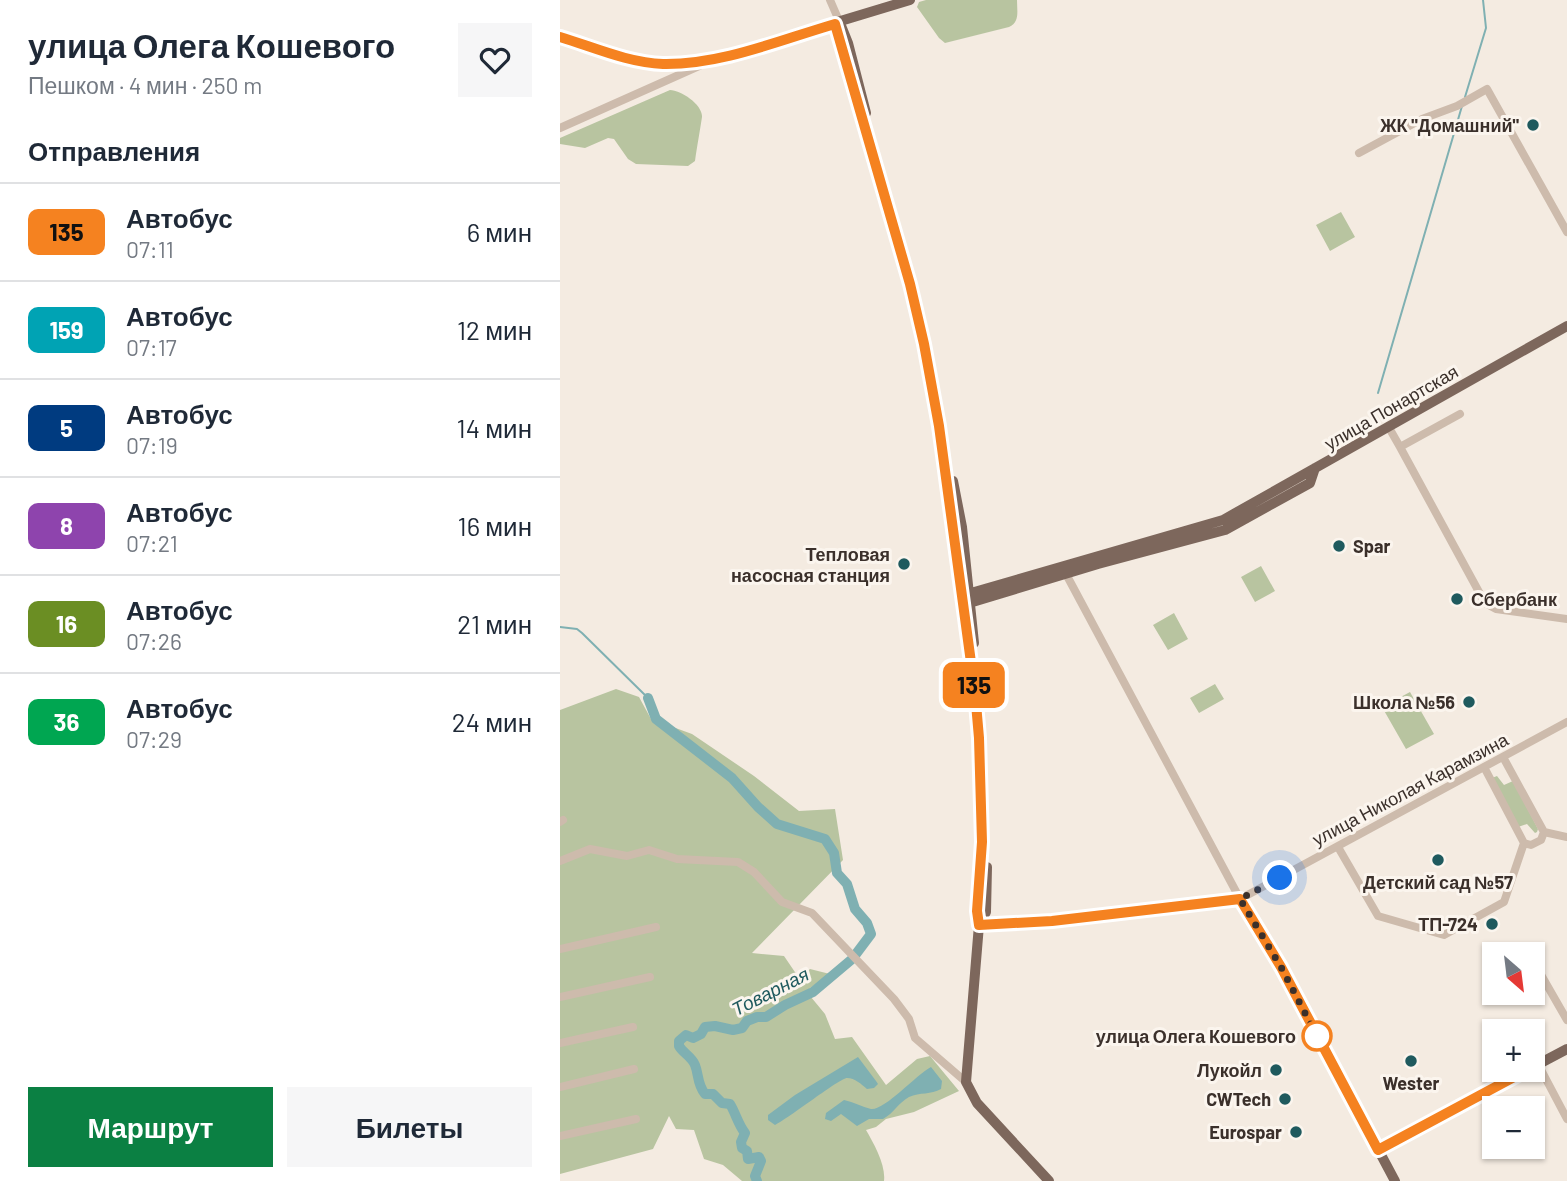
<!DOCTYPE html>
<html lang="ru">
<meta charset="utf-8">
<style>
body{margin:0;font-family:Barlow,sans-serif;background:#f6f6f7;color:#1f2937;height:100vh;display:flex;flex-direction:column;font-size:26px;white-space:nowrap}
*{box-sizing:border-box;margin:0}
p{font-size:23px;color:#747a83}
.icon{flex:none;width:38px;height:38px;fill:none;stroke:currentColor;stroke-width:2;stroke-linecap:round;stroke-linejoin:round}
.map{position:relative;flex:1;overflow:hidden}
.drawer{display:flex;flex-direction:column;background:#fff;width:560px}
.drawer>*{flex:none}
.badge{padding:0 14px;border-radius:10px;font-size:24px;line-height:46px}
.needle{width:46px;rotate:152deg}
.buttons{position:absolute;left:922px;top:942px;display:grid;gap:14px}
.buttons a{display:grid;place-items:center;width:63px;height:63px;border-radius:0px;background:#fff;box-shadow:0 2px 5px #0004;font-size:35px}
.you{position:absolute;width:35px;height:35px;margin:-18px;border:5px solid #fff;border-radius:50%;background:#1a73e8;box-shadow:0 0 0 10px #1a73e833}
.map>.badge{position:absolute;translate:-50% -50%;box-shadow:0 0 0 4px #fff}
h2{padding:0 28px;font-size:26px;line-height:63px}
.round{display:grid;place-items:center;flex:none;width:74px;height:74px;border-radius:0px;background:#f6f6f7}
.summary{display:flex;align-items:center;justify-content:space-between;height:119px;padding:0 28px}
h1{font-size:33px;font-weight:700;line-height:52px}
.action{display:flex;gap:14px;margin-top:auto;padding:14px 28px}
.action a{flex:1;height:80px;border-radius:0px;background:#0b8043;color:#fff;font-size:28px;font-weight:700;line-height:80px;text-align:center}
.action a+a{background:#f6f6f7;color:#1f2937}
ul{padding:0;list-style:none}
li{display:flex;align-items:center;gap:21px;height:98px;padding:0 28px;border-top:2px solid #e0e1e3}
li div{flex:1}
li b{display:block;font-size:26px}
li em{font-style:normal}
li .badge{min-width:77px;font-weight:700;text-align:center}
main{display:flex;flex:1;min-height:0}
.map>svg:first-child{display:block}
.green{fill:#b8c4a0}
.water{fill:#7fb0b2}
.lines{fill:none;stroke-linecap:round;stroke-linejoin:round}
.stream{stroke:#7fb0b2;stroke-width:2}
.river{stroke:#7fb0b2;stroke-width:10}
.minor{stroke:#cdbbac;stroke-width:8}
.major{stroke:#7d675c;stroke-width:10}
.line-casing{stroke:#fff;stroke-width:16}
.line{stroke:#f58220;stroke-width:10}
.walk{stroke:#3b302b;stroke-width:7;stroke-dasharray:0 12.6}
.poi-dot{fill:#1f5a5e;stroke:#fbf5ee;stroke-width:2.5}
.stop-dot{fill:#fff;stroke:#f58220;stroke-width:3.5}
.labels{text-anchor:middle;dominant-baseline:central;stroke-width:6;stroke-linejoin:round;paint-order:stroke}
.poi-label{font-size:18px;font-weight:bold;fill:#3b302b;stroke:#fbf5ee;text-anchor:end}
.street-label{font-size:18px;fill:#3b302b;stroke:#fbf5ee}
.stop-label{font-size:18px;font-weight:bold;fill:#3b302b;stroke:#fbf5ee;text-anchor:end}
.water-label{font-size:19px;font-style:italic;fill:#1f5a5e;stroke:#fbf5ee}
</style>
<main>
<section class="drawer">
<div class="summary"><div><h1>улица Олега Кошевого</h1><p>Пешком · 4 мин · 250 m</p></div><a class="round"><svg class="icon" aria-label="heart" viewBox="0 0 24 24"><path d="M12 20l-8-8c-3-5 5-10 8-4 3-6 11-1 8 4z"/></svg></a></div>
<h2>Отправления</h2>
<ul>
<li><span class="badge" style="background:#f58220;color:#111">135</span><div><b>Автобус</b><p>07:11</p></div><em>6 мин</em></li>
<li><span class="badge" style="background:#00a3b4;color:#fff">159</span><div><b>Автобус</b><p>07:17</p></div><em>12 мин</em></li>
<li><span class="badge" style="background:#003b80;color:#fff">5</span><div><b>Автобус</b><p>07:19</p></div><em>14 мин</em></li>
<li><span class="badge" style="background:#8e44ad;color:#fff">8</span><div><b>Автобус</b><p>07:21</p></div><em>16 мин</em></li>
<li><span class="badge" style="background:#6b8e23;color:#fff">16</span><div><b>Автобус</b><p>07:26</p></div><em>21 мин</em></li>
<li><span class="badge" style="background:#00a651;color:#fff">36</span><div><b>Автобус</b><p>07:29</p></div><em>24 мин</em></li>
</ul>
<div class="action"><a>Маршрут</a><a>Билеты</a></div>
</section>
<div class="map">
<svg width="1007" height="1181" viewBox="0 0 1007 1181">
<rect width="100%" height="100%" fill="#f4ebe1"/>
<path class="green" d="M 366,0 L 457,0 C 457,11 460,22 449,27 L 385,43 L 379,38 L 357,7 L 359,2 Z
M 110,90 C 121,90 143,105 142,117 C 140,130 137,147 135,161 L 128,166 L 76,164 L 68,159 L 54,139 L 48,138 L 25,148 L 0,144 L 0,138 Z
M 781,212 L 795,237 L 770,251 L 756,225 Z
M 701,566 L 715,591 L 695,602 L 681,577 Z
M 614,613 L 628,639 L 608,650 L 593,625 Z
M 655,684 L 664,699 L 639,713 L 630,698 Z
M 56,689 L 79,697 L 91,719 L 132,734 L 194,776 L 239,811 L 275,809 L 283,860 L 192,953 L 224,956 L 239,978 L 250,969 L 270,974 L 246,991 L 265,1014 L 275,1039 L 292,1037 L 326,1085 L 357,1059 L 370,1056 L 399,1091 L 354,1112 L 326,1119 L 316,1127 L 306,1130 C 314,1144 326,1165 324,1181 L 182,1181 L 163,1165 L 144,1159 L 134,1130 L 116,1129 L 109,1116 L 93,1149 L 0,1174 L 0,710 Z
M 850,692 L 874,734 L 846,749 L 822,707 Z
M 937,776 L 944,785 L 953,781 L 978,829 L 977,832 L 975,833 L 967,824 L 958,827 L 932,778 Z"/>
<path class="water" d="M 298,1057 L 316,1081 L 318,1084 L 314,1088 L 307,1089 C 301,1084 295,1078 287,1078 C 280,1078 229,1118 215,1125 L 208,1120 L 208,1115 L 235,1095 Z
M 371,1067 L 382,1081 L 381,1089 C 371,1095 360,1092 349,1097 C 338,1103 334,1113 323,1119 L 309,1119 L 297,1126 L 281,1114 L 271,1121 L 265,1119 L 266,1113 L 284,1100 C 294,1102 302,1107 311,1109 C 324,1111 356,1075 371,1067 Z"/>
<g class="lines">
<path class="stream" d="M 905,97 L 926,28 L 923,0
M 818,393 L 902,106
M 0,627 L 17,629 L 22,633 L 88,698"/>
<path class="river" d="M 88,698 L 96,719 L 172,778 L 198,807 L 217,824 L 265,839 L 274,853 L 277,873 L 287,884 L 295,909 L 307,923 L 311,934 L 296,954
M 197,1181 L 195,1176 L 201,1161 L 199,1157 L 188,1159 L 187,1151 L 182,1148 L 181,1142 L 185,1133 C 178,1124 176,1114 170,1104 L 162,1103 L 153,1094 L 145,1094 C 137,1084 139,1075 135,1065 C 132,1057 123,1053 119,1046 L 119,1041 L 126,1035 L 133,1038 L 141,1034 L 145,1027 L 155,1026 L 173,1030 L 182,1028 L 187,1021 L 197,1017 L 206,1017 L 225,1005 L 253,992 L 291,960"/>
<path class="minor" d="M 270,0 L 280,23
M 0,128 L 148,62
M 799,153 L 862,119 L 897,106 L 927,89 L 1007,232
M 900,414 L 840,447 L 925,603 L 936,609 L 1007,619
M 828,426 L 840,447
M 506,574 L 680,899 L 1007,722
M 943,757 L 984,832
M 924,767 L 964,843
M 0,822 L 3,820
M 778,847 L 818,916 L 884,935 L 944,902 L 964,843 L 971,845 L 981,840 L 984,832 L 1007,837
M 0,861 L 30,849 L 67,856 L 89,850 L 117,859 L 178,862 L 194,872 L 222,902 L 252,913 L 334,999 L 349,1019 L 355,1038 L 406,1082
M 0,949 L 96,927
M 976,966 L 1007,1020
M 0,997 L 90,977
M 0,1043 L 73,1027
M 978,1064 L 1007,1119
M 0,1087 L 74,1069
M 0,1136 L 76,1119"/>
<path class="major" d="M 280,23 L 288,43 L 306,113
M 275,24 L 350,284 L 364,344 L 379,426 L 415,692 L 419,738 L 422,842 L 417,911 L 419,925 L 406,1082 L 417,1103 L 489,1181
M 0,37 L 77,60 L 103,64 L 152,60 L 350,0
M 393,481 L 402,527 L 414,643
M 404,595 L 663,520 L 1007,326
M 406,604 L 538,564 L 665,530 L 750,483 L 755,468
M 419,924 L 426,912 L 427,867
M 419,925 L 492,921 L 680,899 L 721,967 L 835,1181
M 973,1067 L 1007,1049
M 818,1150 L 969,1069"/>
</g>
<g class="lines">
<g class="line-casing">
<path id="line" d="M 0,37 C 33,47 69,63 103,64 C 161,65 220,40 275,24 L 350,284 L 364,344 L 379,426 L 415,692 L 419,738 L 422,842 L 417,911 L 419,925 L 492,921 L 680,899 L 721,967 L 818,1150 L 969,1069"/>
</g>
<use href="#line" class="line"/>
<path class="walk" d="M 720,878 L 680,899 L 721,967 L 757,1036"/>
</g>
<g class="poi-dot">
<circle cx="973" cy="125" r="7"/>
<circle cx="779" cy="546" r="7"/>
<circle cx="344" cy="564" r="7"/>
<circle cx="897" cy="599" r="7"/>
<circle cx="909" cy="702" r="7"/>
<circle cx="878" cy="860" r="7"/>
<circle cx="932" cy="924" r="7"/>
<circle cx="851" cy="1061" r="7"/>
<circle cx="716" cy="1070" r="7"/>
<circle cx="725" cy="1099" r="7"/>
<circle cx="736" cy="1132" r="7"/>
</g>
<circle class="stop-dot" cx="757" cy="1036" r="14"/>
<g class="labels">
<g class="poi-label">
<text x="959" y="125">ЖК "Домашний"</text>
<text x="793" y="546" text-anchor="start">Spar</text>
<text x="330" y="554">Тепловая<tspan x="330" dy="21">насосная станция</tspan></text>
<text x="911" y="599" text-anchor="start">Сбербанк</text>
<text x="895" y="702">Школа №56</text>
<text x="878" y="882" text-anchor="middle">Детский сад №57</text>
<text x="918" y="924">ТП-724</text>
<text x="702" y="1070">Лукойл</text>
<text x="851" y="1083" text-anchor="middle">Wester</text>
<text x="711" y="1099">CWTech</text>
<text x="722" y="1132">Eurospar</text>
</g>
<g class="street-label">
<text transform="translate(831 407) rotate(-30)">улица Понартская</text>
<text transform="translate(850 789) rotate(-28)">улица Николая Карамзина</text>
</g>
<g class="stop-label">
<text x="736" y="1036">улица Олега Кошевого</text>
</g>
<g class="water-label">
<text transform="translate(210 991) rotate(-27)">Товарная</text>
</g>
</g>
</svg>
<div class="buttons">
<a><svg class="needle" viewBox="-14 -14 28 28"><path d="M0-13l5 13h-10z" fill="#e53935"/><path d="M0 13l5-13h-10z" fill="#747a83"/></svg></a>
<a>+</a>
<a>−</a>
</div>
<div class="you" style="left:720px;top:878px"></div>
<b class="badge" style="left:414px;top:685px;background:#f58220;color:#111">135</b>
</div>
</main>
